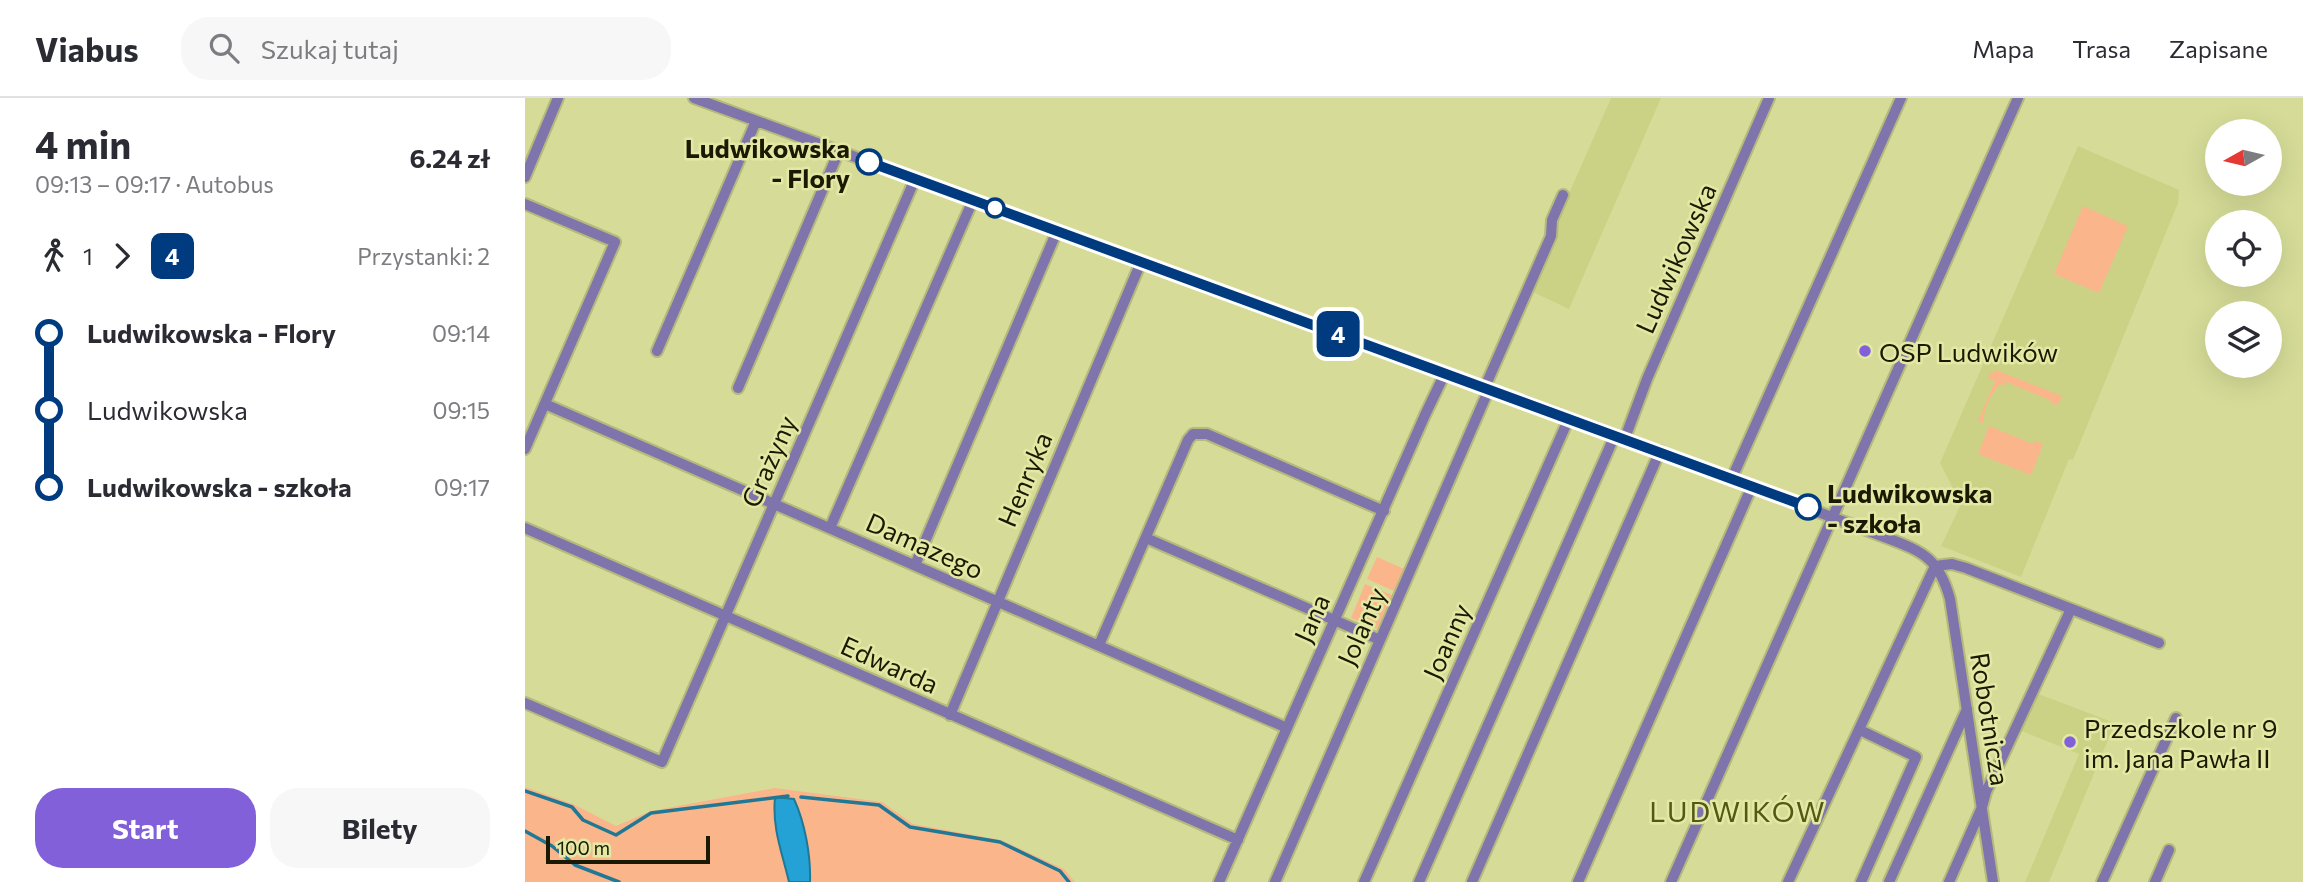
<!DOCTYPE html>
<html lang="pl">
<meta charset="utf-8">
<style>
body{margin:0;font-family:Commissioner,sans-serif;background:#f7f7f7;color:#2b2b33;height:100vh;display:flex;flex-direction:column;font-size:26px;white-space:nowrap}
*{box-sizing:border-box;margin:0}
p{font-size:23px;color:#7c7c81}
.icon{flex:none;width:38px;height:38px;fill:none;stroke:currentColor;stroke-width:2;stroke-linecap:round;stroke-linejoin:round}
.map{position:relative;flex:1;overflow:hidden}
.drawer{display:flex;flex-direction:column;background:#fff;width:525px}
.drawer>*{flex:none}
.badge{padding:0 14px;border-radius:10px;font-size:24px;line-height:46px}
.needle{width:46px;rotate:262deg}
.fabs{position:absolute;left:1680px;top:21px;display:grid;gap:14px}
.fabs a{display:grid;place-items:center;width:77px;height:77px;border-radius:50%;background:#fff;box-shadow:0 7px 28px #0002;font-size:35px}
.scale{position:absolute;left:21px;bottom:18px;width:164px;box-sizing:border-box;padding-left:7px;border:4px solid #191a01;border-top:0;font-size:19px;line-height:24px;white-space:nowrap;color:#191a01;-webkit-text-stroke:5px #e3e9a4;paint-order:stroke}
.map>.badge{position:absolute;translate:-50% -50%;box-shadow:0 0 0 4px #fff}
.legs{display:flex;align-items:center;gap:10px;height:77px;padding:0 35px;font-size:23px}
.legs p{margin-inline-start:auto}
.headline{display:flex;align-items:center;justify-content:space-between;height:119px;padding:0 35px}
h1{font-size:38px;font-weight:700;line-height:52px}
.primary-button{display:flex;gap:14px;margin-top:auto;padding:14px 35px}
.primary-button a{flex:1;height:80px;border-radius:28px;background:#8160da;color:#fff;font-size:28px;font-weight:700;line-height:80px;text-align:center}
.primary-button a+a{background:#f7f7f7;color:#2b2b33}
ul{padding:0 35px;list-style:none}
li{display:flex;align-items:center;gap:24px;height:77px;font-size:26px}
li i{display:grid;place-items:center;width:10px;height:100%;margin:0 9px;background:currentColor}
li i::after{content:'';width:18px;height:18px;margin:-9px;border:5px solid;border-radius:50%;background:#fff}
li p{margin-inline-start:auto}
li:first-child i{background:linear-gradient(#0000 50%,currentColor 0)}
li:last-child i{background:linear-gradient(currentColor 50%,#0000 0)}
header{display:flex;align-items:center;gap:42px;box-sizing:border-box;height:98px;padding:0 35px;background:#fff;border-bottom:2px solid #e1e1e2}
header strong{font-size:33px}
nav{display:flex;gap:38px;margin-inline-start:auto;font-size:24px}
.search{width:490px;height:63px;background:#f7f7f7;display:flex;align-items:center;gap:18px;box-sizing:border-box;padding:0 24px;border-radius:28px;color:#7c7c81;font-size:26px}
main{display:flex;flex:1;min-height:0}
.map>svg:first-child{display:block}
.built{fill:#cbd286}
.green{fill:#fab58b}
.water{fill:#24a1d5;stroke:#217895;stroke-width:2}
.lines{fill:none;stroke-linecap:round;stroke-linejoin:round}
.stream{stroke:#217895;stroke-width:3.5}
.minor-casing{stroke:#b4b97c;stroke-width:14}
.minor{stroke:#7f74ac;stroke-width:10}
.line-1-casing{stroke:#fff;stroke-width:16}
.line-1{stroke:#003b80;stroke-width:10}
.stop-1-dot{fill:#fff;stroke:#003b80;stroke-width:3.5}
.poi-dot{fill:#8160da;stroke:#e3e9a4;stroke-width:2.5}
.labels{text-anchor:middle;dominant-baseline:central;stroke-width:5;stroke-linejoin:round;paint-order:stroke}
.stop-label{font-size:26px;font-weight:bold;fill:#191a01;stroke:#e3e9a4;text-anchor:end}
.street-label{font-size:26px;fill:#191a01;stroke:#e3e9a4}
.poi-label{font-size:26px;fill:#191a01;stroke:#e3e9a4;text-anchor:start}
.neighbourhood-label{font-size:28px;letter-spacing:2px;fill:#555812;stroke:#e3e9a4}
</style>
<header>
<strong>Viabus</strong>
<div class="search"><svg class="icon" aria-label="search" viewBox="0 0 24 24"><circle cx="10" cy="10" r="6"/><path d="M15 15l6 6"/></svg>Szukaj tutaj</div>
<nav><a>Mapa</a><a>Trasa</a><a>Zapisane</a></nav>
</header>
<main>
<section class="drawer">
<div class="headline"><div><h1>4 min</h1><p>09:13 – 09:17 · Autobus</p></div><b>6.24 zł</b></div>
<div class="legs"><svg class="icon" aria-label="walk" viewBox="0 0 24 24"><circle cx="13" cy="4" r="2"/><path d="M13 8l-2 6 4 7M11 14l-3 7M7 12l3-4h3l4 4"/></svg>1<svg class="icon" aria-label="forward" viewBox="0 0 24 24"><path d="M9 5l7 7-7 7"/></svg><b class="badge" style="background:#003b80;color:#fff">4</b><p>Przystanki: 2</p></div>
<ul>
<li><i style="color:#003b80"></i><b>Ludwikowska - Flory</b><p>09:14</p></li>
<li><i style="color:#003b80"></i><span>Ludwikowska</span><p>09:15</p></li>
<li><i style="color:#003b80"></i><b>Ludwikowska - szkoła</b><p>09:17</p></li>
</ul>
<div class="primary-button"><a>Start</a><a>Bilety</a></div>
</section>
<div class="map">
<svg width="1778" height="784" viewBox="0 0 1778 784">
<rect width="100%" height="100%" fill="#d6dc97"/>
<path class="built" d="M 1086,0 L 1136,0 L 1044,211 L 1008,194 L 1033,140 L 1031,125 Z
M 1553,48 L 1654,92 L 1653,105 L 1548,362 L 1544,361 L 1496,479 L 1416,448 L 1436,406 L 1415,365 Z
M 1511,595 L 1590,625 L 1524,784 L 1500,784 L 1554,656 L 1494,632 Z"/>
<path class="green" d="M 1558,108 L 1603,128 L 1574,195 L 1529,176 Z
M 1471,272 L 1537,298 L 1533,307 L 1525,304 L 1525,302 L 1481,284 L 1479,288 L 1475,286 C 1465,297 1459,310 1458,325 L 1453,323 L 1470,283 L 1462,279 Z
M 1464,328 L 1508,346 L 1510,343 L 1518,346 L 1506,377 L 1453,356 Z
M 852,459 L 879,471 L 869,493 L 842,481 Z
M 840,486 L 867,497 L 852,531 L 826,520 Z
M 0,689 L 48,706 L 91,728 L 126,713 L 250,690 L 357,704 L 388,726 L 476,742 L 539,771 L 550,784 L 0,784 Z"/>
<path class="water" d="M 250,699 L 269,701 C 280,725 286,758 285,784 L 264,784 C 257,754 247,731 250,699 Z"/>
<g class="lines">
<path class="stream" d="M 0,693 L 47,709 L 58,722 L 91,737 L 126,715 L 263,698
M 276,699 L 354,707 L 385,729 L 475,744 L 535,773 L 544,784
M 0,733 L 27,748 L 50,767 L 94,784"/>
<g class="minor-casing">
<path id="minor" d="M 169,0 L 1090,337 L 1362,440 C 1399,454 1414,461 1425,501 L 1468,784
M 0,79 L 33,0
M 0,106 L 90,144 L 0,351
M 132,253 L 231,23
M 960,289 L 1026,138 L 1027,122 L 1038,97
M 213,290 L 314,53
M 20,306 L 762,630
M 1100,340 L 1122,281 L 1244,0
M 1207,380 L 1376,0
M 0,430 L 713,742
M 305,430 L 448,102
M 621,440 L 855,542
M 390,467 L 532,133
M 1410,468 L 1427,466 L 1441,470 L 1634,545
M 574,547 L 663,342 L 668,336 L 682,336 L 859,413
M 0,605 L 137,664 L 390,81
M 425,617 L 616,164
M 1335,632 L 1391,659 L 1336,784
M 694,784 L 900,317 L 920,275
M 750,784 L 964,291
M 839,784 L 1044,320
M 894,784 L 1090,337
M 947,784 L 1135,353
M 1053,784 L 1227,388
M 1146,784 L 1493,0
M 1263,784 L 1410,468
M 1364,784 L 1442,611
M 1424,784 L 1457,709 L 1461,694 L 1546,511
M 1577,784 L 1651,620
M 1630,784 L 1644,752"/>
</g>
<use href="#minor" class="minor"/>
</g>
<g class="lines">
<g class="line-1-casing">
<path id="line-1" d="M 344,64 L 1283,409"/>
</g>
<use href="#line-1" class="line-1"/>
</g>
<g class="stop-1-dot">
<circle cx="344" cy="64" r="12"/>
<circle cx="470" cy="110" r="9"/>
<circle cx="1283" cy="409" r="12"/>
</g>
<g class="poi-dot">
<circle cx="1340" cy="253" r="7"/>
<circle cx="1545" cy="644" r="7"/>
</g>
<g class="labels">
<g class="stop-label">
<text x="325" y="49">Ludwikowska<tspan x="325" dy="30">- Flory</tspan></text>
<text x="1302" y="394" text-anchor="start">Ludwikowska<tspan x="1302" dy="30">- szkoła</tspan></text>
</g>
<g class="street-label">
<text transform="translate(1150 160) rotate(-66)">Ludwikowska</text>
<text transform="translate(243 363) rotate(-66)">Grażyny</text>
<text transform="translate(499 381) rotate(-67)">Henryka</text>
<text transform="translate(400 447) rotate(24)">Damazego</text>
<text transform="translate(786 520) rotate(-66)">Jana</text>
<text transform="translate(836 528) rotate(-66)">Jolanty</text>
<text transform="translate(921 543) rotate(-66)">Joanny</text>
<text transform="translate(365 566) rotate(24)">Edwarda</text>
<text transform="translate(1466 621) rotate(81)">Robotnicza</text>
</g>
<g class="poi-label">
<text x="1354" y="253">OSP Ludwików</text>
<text x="1559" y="629">Przedszkole nr 9<tspan x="1559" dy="30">im. Jana Pawła II</tspan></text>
</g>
<g class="neighbourhood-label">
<text x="1213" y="713">LUDWIKÓW</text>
</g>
</g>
</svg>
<div class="fabs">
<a><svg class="needle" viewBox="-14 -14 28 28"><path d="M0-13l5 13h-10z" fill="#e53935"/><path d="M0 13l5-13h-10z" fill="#7c7c81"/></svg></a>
<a><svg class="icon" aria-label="locate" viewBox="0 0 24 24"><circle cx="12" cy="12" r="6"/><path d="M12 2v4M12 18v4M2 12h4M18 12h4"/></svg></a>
<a><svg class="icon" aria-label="layers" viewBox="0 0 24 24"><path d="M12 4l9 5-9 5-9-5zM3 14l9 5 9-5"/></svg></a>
</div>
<div class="scale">100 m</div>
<b class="badge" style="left:813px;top:236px;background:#003b80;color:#fff">4</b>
</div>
</main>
